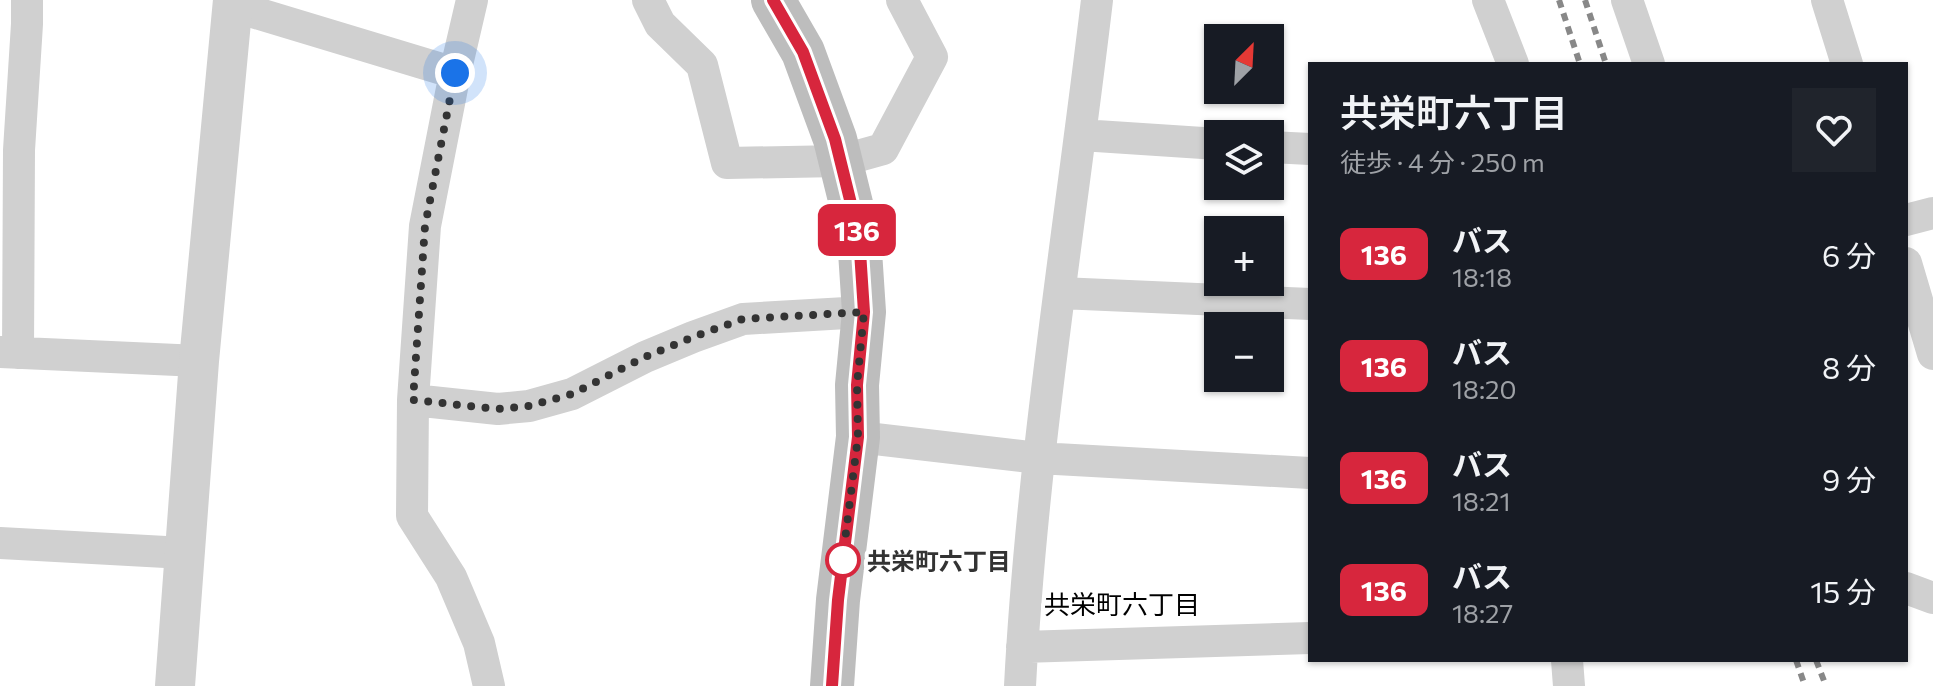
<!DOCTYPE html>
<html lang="ja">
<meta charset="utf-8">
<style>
body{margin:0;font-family:Commissioner,"Noto Sans JP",sans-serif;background:#20242c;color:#f1f3f6;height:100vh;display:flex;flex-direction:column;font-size:30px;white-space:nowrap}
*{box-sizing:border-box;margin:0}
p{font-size:26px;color:#9ea1a6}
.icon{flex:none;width:44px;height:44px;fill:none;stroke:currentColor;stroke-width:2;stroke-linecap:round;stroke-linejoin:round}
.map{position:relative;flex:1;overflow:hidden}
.details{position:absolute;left:1308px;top:62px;width:600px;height:600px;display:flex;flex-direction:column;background:#171b24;border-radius:0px;box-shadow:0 2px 6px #0004}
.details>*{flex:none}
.badge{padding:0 16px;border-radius:12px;font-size:28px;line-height:52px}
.needle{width:52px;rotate:24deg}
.controls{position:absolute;left:1204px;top:24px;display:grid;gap:16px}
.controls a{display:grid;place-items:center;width:80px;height:80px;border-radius:0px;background:#171b24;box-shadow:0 2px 6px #0004;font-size:40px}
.you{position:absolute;width:40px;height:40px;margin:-20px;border:6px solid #fff;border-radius:50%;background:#1a73e8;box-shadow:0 0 0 12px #1a73e833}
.map>.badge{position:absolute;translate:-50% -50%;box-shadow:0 0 0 4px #fff}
.round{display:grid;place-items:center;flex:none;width:84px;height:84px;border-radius:0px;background:#20242c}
.overview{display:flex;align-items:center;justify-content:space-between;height:136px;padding:0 32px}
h1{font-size:38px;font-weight:600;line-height:60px}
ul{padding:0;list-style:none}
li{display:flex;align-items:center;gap:24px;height:112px;padding:0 32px}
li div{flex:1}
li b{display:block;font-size:30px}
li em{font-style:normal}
li .badge{min-width:88px;font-weight:700;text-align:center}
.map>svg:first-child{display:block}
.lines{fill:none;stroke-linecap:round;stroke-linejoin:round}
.minor{stroke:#d0d0d0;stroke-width:32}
.tertiary{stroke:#d0d0d0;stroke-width:40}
.secondary{stroke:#bdbdbd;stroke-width:44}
.rail{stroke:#888;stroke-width:6;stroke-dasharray:8 6;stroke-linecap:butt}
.line-casing{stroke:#fff;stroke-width:18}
.line{stroke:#d7263d;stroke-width:12}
.walk{stroke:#333;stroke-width:8;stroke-dasharray:0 14.4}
.stop-dot{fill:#fff;stroke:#d7263d;stroke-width:4}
.labels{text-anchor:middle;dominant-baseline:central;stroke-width:8;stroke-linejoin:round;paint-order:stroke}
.stop-label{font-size:24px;font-weight:bold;fill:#333;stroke:#fff;text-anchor:start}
.neighbourhood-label{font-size:26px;fill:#000;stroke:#fff}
</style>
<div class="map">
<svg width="1933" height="686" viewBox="0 0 1933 686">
<rect width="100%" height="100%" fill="#fff"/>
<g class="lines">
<path class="minor" d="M 472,0 L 455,73 L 425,226 L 413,400 L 412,516 L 451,577 L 479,643 L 489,686
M 648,0 L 660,24 L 702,65 L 727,163 L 840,161 L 883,149 L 932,57 L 902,0
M 1488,0 L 1513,64
M 1627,0 L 1649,64
M 1827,0 L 1847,64
M 233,6 L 455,73
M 1081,135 L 1218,144
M 1270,147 L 1310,149
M 1906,220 L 1933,213
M 1906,263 L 1933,354
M 1060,293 L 1310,304
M 0,352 L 199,361
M 18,353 L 19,150 L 27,24 L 27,0
M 413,400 L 498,409 L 529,406 L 572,394 L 645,357 L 693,337 L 743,319 L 864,312
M 858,437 L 1038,458 L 1310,473
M 0,543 L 184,553
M 1906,588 L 1933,598
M 1022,647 L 1310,638
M 1567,660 L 1569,686
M 1020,686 C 1032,456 1070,228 1097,0"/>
<path class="tertiary" d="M 175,686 L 199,361 L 233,0"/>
<path class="secondary" d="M 773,0 L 803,52 L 835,139 L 859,236 L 864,312 L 857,385 L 858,437 L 838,600 L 832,686"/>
<path class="rail" d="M 1559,0 L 1580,64
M 1585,0 L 1606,64
M 1796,660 L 1805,686
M 1816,660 L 1826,686"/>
</g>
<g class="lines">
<g class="line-casing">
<path id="line" d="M 773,0 L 803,52 L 835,139 L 859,236 L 864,312 L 857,385 L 858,437 L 838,600 L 832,686"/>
</g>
<use href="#line" class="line"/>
<path class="walk" d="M 455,73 L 425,226 L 413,400 L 498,409 L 529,406 L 572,394 L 645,357 L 693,337 L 743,319 L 864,312 L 857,385 L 858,437 L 841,572 L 843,560"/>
</g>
<circle class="stop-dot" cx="843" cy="560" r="16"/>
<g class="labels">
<g class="stop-label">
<text x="867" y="560">共栄町六丁目</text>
</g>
<g class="neighbourhood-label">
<text x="1122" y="603">共栄町六丁目</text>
</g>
</g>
</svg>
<div class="controls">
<a><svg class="needle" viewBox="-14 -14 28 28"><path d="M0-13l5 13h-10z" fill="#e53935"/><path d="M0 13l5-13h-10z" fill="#9ea1a6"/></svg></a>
<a><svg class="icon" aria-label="layers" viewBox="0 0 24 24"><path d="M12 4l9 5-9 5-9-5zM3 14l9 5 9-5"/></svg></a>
<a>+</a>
<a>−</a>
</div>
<div class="you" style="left:455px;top:73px"></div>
<b class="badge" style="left:857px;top:230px;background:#d7263d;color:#fff">136</b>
<section class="details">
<div class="overview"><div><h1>共栄町六丁目</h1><p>徒歩 · 4 分 · 250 m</p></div><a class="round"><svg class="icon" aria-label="heart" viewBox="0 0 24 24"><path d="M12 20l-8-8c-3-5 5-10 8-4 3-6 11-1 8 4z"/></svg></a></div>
<ul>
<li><span class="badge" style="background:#d7263d;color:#fff">136</span><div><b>バス</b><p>18:18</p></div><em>6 分</em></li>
<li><span class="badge" style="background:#d7263d;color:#fff">136</span><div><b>バス</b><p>18:20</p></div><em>8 分</em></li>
<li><span class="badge" style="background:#d7263d;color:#fff">136</span><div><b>バス</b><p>18:21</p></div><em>9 分</em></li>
<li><span class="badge" style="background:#d7263d;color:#fff">136</span><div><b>バス</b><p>18:27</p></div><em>15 分</em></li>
</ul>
</section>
</div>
